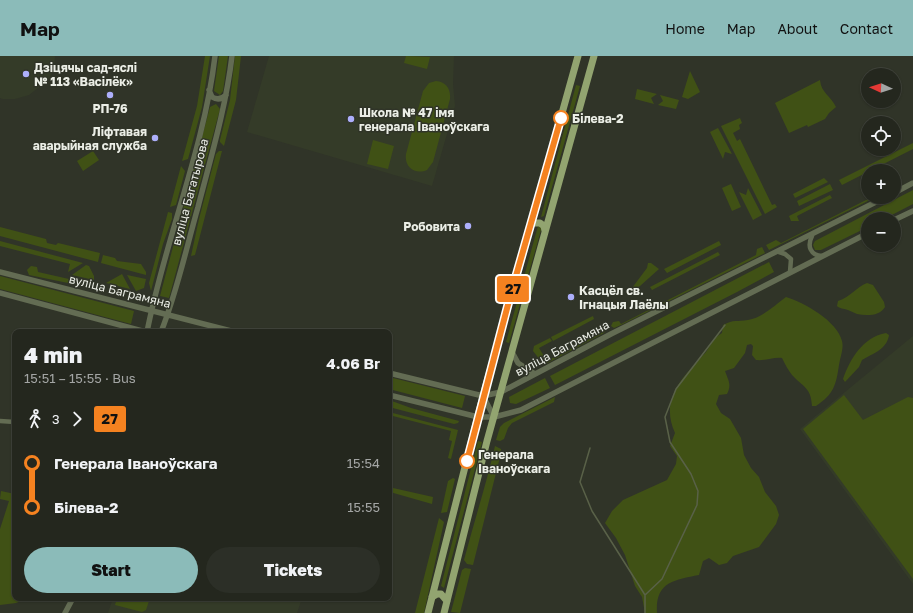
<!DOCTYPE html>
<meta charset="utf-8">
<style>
body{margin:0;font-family:"Golos Text",sans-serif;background:#2c2f27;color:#f1f3f6;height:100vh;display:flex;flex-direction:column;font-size:15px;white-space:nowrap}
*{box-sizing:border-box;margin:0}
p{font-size:13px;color:#a3a5a4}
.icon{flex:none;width:22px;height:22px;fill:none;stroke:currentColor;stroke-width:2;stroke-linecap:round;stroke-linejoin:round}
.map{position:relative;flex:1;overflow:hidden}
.side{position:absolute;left:12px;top:273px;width:380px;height:272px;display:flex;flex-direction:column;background:#24271e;border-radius:8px;box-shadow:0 1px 3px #0004,0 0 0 1px #41443c}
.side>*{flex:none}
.badge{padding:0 8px;border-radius:3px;font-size:14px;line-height:26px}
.needle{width:26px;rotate:273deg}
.fabs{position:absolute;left:861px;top:12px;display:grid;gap:8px}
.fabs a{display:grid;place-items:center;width:40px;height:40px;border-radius:50%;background:#24271e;box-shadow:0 1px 3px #0004,0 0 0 1px #41443c;font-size:20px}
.map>.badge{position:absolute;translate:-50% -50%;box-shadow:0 0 0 2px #fff}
.legs{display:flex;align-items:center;gap:6px;height:44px;padding:0 12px;font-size:13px}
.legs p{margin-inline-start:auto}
.headline{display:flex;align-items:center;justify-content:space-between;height:68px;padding:0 12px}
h1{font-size:22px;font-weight:800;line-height:30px}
.cta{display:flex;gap:8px;margin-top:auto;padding:8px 12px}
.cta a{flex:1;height:46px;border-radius:24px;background:#8bbbb9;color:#111;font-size:16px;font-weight:800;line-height:46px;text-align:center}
.cta a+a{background:#2c2f27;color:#f1f3f6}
ul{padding:0 12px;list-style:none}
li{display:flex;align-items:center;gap:14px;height:44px;font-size:15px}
li i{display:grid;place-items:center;width:6px;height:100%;margin:0 5px;background:currentColor}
li i::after{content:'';width:10px;height:10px;margin:-5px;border:3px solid;border-radius:50%;background:#24271e}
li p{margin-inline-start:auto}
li:first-child i{background:linear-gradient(#0000 50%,currentColor 0)}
li:last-child i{background:linear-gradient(currentColor 50%,#0000 0)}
header{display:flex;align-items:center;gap:24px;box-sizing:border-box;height:56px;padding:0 20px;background:#8bbbb9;color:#111}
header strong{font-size:19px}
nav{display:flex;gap:22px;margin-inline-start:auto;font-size:14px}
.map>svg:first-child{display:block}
.built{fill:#343b28}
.green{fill:#405115}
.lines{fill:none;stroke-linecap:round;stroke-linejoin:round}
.stream{stroke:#596148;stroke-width:1.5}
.minor{stroke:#636c53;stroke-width:4.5}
.tertiary{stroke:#636c53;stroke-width:5.5}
.primary{stroke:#92a470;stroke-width:7}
.line-1-casing{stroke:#fff;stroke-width:9}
.line-1{stroke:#f58220;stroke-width:6}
.poi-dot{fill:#adaffb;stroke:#303428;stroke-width:1.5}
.stop-1-dot{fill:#fff;stroke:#f58220;stroke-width:2}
.labels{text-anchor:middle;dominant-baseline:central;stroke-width:3;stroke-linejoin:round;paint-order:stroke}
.poi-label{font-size:12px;font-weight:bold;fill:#ebeee6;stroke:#303428;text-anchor:start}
.stop-label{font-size:12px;font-weight:bold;fill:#ebeee6;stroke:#303428;text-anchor:start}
.street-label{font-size:12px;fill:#ebeee6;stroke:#303428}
</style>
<header>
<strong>Map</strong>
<nav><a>Home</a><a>Map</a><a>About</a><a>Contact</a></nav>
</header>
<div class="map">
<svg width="913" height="557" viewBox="0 0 913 557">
<rect width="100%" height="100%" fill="#303428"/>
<path class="built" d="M 0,0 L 55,0 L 54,13 L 48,24 L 29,39 L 15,43 L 3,43 L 0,42 Z
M 269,0 L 454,0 L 453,28 L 455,50 L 432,130 L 247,76 Z
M 913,280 L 913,528 L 800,373 Z
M 113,542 L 302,542 L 297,557 L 108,557 Z"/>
<path class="green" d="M 205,0 L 210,0 L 202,51 L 188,103 L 182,105 L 197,50 Z
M 219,0 L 228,0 L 223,35 L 220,39 L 214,35 Z
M 235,0 L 241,0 L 236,44 L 224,90 L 220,86 L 220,84 L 230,44 Z
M 406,0 L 430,1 L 427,13 L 404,7 Z
M 690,15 L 700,36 L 688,43 L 682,41 Z
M 820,24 C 821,37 831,40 836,51 L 829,57 L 825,63 L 808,71 L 807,69 L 789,77 L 775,47 Z
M 436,25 C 446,26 451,33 450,43 L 433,106 L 427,114 C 415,119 404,111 406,98 L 423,35 L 429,27 Z
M 576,29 L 580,30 L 544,160 L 541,161 Z
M 637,33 L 657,38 L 651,42 L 654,48 L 635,43 Z
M 660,39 L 679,44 L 676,53 L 658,49 L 663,45 Z
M 216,48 L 220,53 L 169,242 L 160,240 L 210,51 Z
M 740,62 L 742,67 L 739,69 L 740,73 L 733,77 L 737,85 L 740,83 L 772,149 L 775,148 L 777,151 L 765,158 L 721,70 Z
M 718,72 L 732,98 L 725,96 L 723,103 L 710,76 Z
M 373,84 L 394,90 L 388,113 L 367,108 Z
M 913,87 L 913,93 L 842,129 L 839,124 Z
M 93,95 L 99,104 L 83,115 L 77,105 Z
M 219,95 L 222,95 L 195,199 L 191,200 L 199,163 L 216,98 Z
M 181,110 L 185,115 L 176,149 L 170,151 Z
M 824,122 L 828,126 L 795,142 L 793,138 Z
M 731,128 L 741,151 L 732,155 L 722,132 Z
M 830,128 L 833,134 L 799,150 L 797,145 Z
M 748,132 L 762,159 L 753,164 L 739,136 L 746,139 Z
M 913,134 L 913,148 L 884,163 L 868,163 L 868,171 L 821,194 L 815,194 L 813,189 L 815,185 Z
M 830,139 L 832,142 L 797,160 L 799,165 L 791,165 L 789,160 Z
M 872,141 L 876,141 L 769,194 L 766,189 L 776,184 L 781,187 Z
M 168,156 L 172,157 L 172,163 L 163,188 L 151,235 L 149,227 Z
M 538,170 L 541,171 L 541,174 L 509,287 L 506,286 Z
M 0,171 L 46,183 L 47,187 L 56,189 L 58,187 L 100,197 L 98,206 L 0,180 Z
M 719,185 L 721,189 L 667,217 L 664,213 Z
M 0,186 L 0,185 L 83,207 L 68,216 L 70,208 L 0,190 Z
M 762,191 L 765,197 L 621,269 L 614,272 L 611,270 L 613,266 L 619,265 L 621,268 L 756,199 L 757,193 Z
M 718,196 L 720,199 L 652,234 L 650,231 Z
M 103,199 L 115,202 L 117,205 L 141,208 L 146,216 L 146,219 L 101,207 Z
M 769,206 L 774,216 L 737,236 L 555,329 L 550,320 Z
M 648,207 L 651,207 L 659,213 L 640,230 L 629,236 L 647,212 Z
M 86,209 L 89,210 L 94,220 L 94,224 L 72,219 Z
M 31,210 L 37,211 L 38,216 L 69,223 L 68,227 L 29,219 L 27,214 Z
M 122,218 L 130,233 L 106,227 Z
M 127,219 L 146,223 L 144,232 L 136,235 Z
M 0,220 L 134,255 L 131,268 L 0,233 Z
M 867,227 L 873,229 L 884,246 L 885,251 C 880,260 867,260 857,258 C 854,257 851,255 848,254 C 843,252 840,253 837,250 L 838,245 C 851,241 856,231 867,227 Z
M 786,241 C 805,247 837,265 842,285 C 844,292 840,302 839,309 C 836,329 834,338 816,350 L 812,350 C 811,331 803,331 792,319 C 788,314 785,308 782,302 C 773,301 766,305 756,304 L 752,299 L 753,290 L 751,288 L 747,289 L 745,297 L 734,312 L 725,315 C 728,324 732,328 727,338 L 719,339 L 716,348 L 721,357 L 730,363 L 741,382 L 744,399 L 751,412 L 759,421 L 765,436 L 776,450 L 779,459 L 776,468 L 759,491 L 733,500 L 727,507 L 719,509 L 709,502 L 703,505 L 699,519 C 674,524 655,526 657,557 L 645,557 L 642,541 L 635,530 L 625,499 L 616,482 L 605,467 L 612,455 L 623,444 L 667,424 L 676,408 L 677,400 L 670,390 L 675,377 C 659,342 684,320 706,296 C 711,289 714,281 722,277 L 723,269 C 734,263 737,266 748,264 C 762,262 775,249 786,241 Z
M 593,260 L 594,263 L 553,285 L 551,281 Z
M 602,272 L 606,274 L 604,277 L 544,309 L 533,295 L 534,290 L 550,282 L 552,285 L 539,292 L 547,305 L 601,277 Z
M 886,277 L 889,279 C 887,293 874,297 862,304 L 859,311 L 845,326 L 843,323 C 850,303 863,281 886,277 Z
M 389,321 L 465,340 L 462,352 L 389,333 Z
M 545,322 L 550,332 L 516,348 L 510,347 L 509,341 Z
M 844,339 L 863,364 L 908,341 L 913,342 L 913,523 L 803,373 Z
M 555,341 L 554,346 L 512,367 L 508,372 L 504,383 L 500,385 L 496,384 L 500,371 L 504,367 Z
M 389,344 L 411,352 L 459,365 L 458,367 L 454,368 L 389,351 Z
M 389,356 L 458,374 L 451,403 L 448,402 L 452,385 L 449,384 L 451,375 L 389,359 Z
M 478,385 L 482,386 L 444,532 L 441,530 Z
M 495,390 L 501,393 L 501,397 L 473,509 L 467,508 L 464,504 C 474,466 486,429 495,390 Z
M 453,422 L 455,423 L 447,456 L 441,457 L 448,425 Z
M 389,428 L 393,429 L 393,432 L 433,441 L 432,448 L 390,436 Z
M 1,435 L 15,438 L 15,542 L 28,542 L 16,547 L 0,549 L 0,473 L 9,445 L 0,443 Z
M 439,462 L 444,466 L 424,557 L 415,557 Z
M 465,512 L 471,513 L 460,557 L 451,556 L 462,514 Z
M 117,542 L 150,542 L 146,554 L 142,556 L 115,549 Z"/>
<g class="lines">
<path class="stream" d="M 590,392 L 580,426 L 592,455 L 645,539
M 645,557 L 645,539 L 662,523 L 697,449 L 698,435 L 691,418 L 670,386 L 665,361 L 676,333 L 725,269"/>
<path class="minor" d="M 812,180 C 807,190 810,199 822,200
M 779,196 L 785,198 L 791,203 L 790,216
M 0,365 L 15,366"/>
<path class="tertiary" d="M 209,34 L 212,41 C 217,44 222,43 226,39
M 894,137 L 913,127
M 894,164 L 913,155
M 0,216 L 235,276
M 0,237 L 146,276
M 147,276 C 165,183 204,94 215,0
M 161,276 C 177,236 186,193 198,151 C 211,101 226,51 232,0
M 512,296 L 518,307 L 535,318
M 389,317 L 483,340 L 501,336 L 611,278 L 886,141
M 389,339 L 478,361 L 494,361 L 521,354 L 868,177
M 483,340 L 494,361
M 65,557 L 73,542"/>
<path class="primary" d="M 530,171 L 533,167 L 540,167 L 544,170 L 545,175
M 432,541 L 437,538 L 441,538 L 447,545
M 428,557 L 483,340 L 578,0
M 444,557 L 487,385 L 594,0"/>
</g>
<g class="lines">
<g class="line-1-casing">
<path id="line-1" d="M 467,405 L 510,241 L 561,62"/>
</g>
<use href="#line-1" class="line-1"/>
</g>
<g class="poi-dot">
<circle cx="26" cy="18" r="4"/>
<circle cx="110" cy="39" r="4"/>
<circle cx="351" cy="63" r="4"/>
<circle cx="155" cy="82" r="4"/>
<circle cx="468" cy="170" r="4"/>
<circle cx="571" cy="241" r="4"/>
</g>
<g class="stop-1-dot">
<circle cx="561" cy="62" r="7"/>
<circle cx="467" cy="405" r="7"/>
</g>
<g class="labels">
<g class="poi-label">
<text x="34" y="11">Дзіцячы сад-яслі<tspan x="34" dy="14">№ 113 «Васілёк»</tspan></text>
<text x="110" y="52" text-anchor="middle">РП-76</text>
<text x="359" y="56">Школа № 47 імя<tspan x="359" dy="14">генерала Іваноўскага</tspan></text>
<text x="147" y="75" text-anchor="end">Ліфтавая<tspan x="147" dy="14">аварыйная служба</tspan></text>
<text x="460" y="170" text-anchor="end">Робовита</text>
<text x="579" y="234">Касцёл св.<tspan x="579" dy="14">Ігнацыя Лаёлы</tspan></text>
</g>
<g class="stop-label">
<text x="572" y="62">Білева-2</text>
<text x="478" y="398">Генерала<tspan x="478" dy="14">Іваноўскага</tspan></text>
</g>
<g class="street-label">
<text transform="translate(190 136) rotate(-75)">вуліца Багатырова</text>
<text transform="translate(120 235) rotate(14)">вуліца Баграмяна</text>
<text transform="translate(562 292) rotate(-28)">вуліца Баграмяна</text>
</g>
</g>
</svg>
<div class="fabs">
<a><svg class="needle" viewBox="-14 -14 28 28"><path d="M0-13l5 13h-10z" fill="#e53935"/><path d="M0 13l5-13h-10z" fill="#a3a5a4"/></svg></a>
<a><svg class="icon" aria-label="locate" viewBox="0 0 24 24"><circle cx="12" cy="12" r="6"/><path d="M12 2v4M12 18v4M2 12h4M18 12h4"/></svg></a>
<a>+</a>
<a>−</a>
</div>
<b class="badge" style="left:513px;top:233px;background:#f58220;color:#111">27</b>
<section class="side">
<div class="headline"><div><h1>4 min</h1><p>15:51 – 15:55 · Bus</p></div><b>4.06 Br</b></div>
<div class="legs"><svg class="icon" aria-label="walk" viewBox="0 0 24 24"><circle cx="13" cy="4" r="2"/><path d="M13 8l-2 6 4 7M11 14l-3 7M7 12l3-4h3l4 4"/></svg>3<svg class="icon" aria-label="forward" viewBox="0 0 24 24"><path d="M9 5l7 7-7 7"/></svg><b class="badge" style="background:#f58220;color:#111">27</b></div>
<ul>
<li><i style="color:#f58220"></i><b>Генерала Іваноўскага</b><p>15:54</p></li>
<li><i style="color:#f58220"></i><b>Білева-2</b><p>15:55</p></li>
</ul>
<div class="cta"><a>Start</a><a>Tickets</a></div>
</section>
</div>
